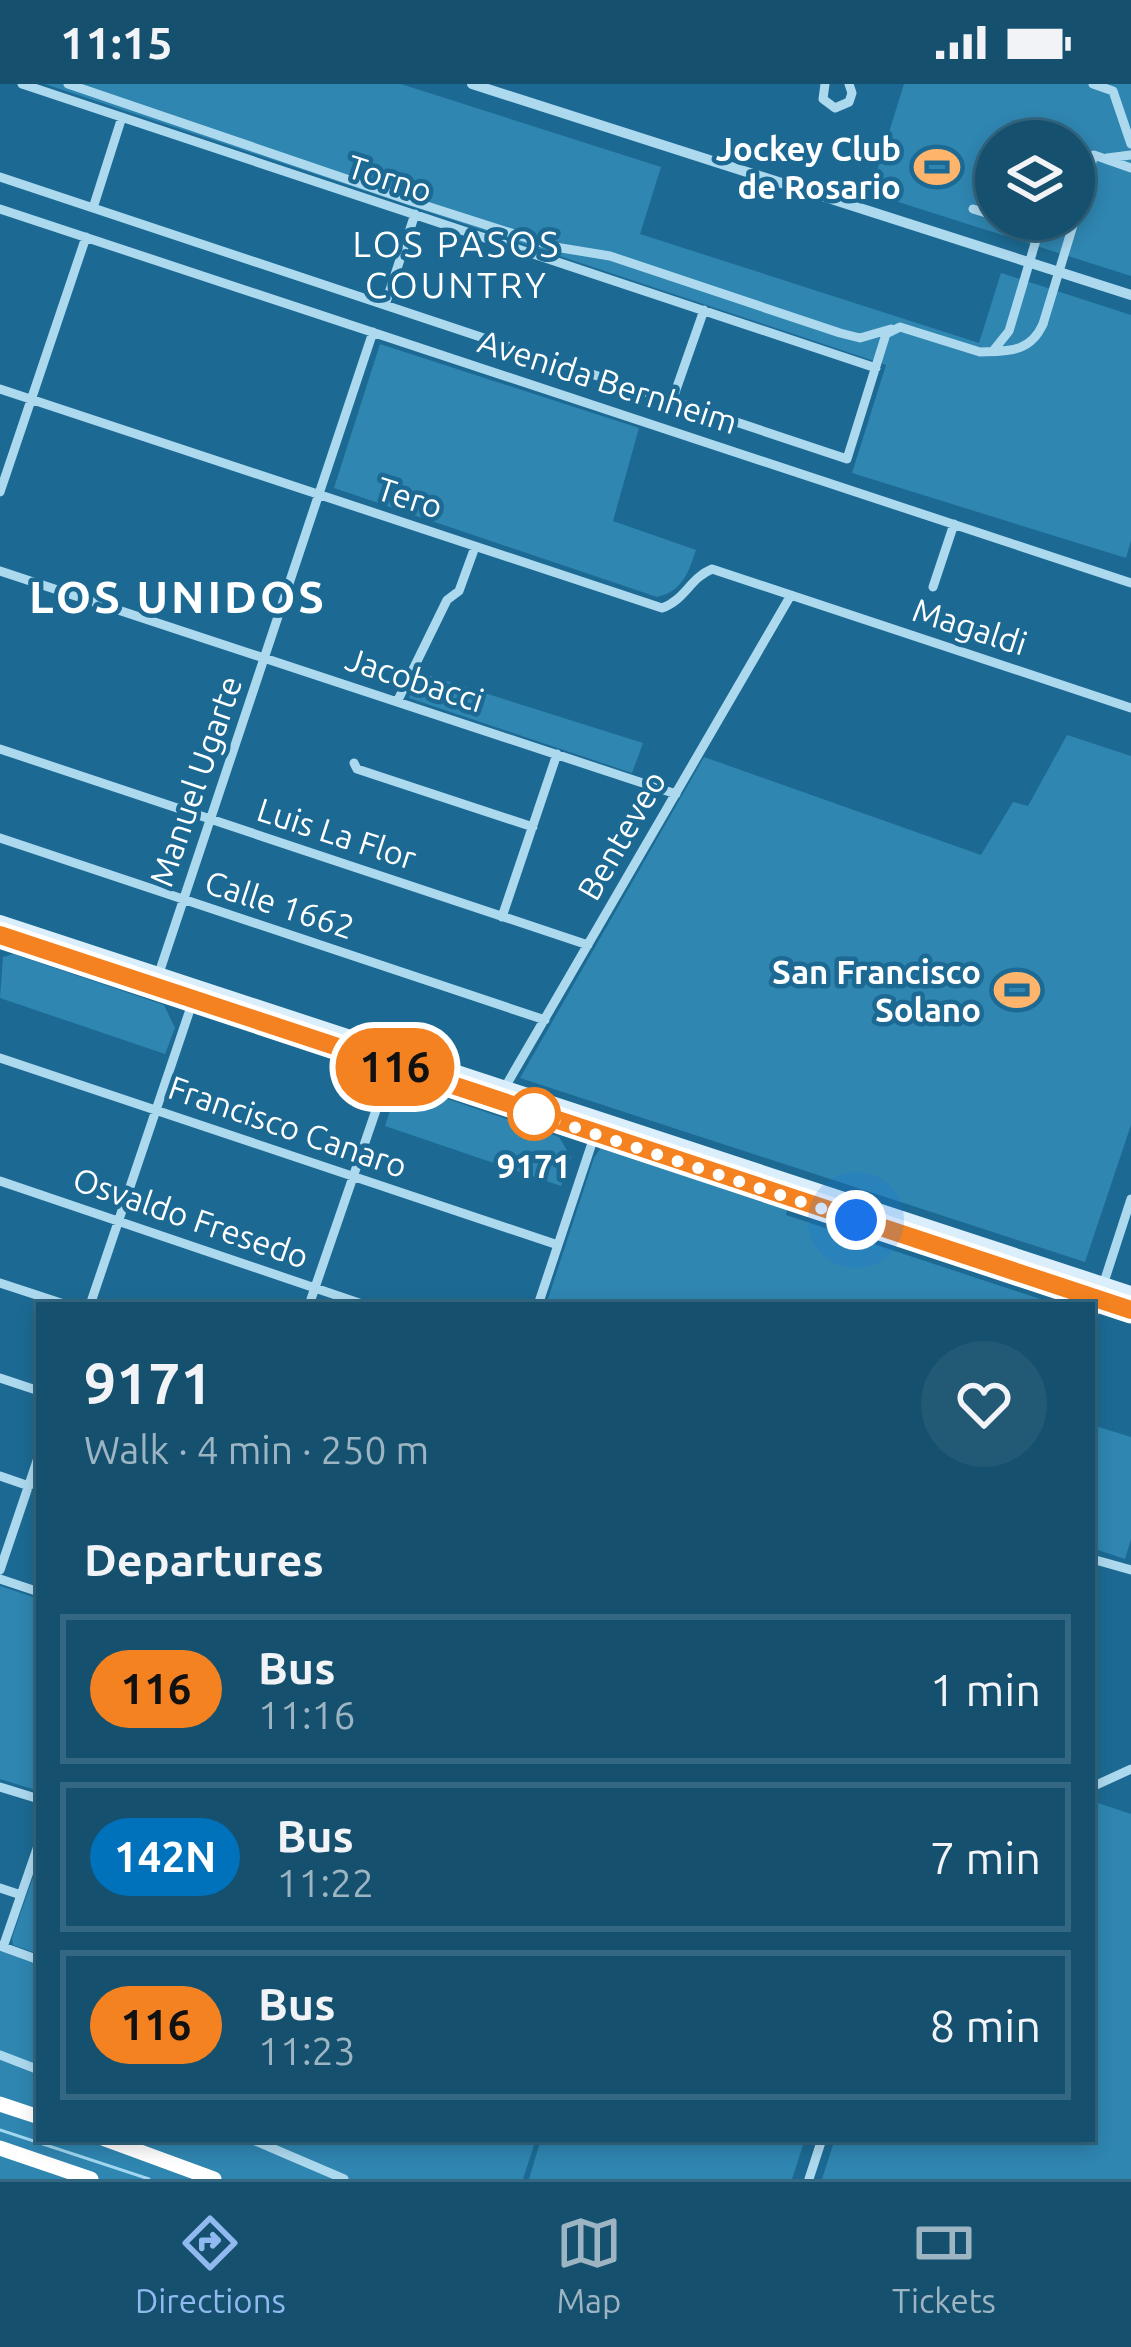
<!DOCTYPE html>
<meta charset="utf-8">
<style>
body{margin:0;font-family:Ubuntu,sans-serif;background:#225a76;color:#f1f3f6;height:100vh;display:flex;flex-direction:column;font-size:45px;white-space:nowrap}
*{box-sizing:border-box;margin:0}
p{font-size:39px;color:#9db5c2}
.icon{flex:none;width:66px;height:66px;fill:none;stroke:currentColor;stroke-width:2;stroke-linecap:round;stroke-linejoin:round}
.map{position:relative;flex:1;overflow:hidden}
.side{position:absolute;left:36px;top:1218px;width:1059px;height:840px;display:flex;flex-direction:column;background:#15506e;border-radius:0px;box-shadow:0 6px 18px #0003,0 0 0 3px #346781}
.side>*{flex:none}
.badge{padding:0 24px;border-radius:39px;font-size:42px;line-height:78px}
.controls{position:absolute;left:975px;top:36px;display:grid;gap:24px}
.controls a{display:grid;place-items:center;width:120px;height:120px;border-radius:50%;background:#15506e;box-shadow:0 6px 18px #0003,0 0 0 3px #346781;font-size:60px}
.you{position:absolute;width:60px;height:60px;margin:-30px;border:9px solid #fff;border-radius:50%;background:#1a73e8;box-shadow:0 0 0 18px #1a73e833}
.map>.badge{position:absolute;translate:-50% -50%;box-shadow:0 0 0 6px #fff}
h2{padding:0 48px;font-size:45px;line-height:108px}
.round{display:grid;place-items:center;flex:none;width:126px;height:126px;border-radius:63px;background:#225a76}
.headline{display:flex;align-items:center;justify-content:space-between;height:204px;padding:0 48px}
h1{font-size:57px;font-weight:700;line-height:90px}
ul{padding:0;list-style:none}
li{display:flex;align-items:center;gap:36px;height:150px;margin:0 24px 18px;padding:0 24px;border:6px solid #346781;border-radius:0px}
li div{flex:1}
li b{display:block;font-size:45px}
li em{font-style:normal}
li .badge{min-width:132px;font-weight:700;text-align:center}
.status{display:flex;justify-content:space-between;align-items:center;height:84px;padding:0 60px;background:#15506e;direction:ltr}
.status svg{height:33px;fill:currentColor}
.tabs{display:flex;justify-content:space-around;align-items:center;height:168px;border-top:3px solid #346781;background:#15506e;font-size:33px;color:#9db5c2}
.tabs a{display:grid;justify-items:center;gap:6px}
.tabs .current{color:#90b9f0}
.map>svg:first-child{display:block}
.green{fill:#2f86b1;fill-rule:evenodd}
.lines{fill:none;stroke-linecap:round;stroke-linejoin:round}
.stream{stroke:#a0d7f1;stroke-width:3}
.minor{stroke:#add9ef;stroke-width:9}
.tertiary{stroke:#add9ef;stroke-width:10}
.secondary{stroke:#daeffb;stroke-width:12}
.motorway{stroke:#fff;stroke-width:15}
.minor-bridge{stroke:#add9ef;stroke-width:9}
.line-casing{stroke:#fff;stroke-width:27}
.line{stroke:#f58220;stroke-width:18}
.walk{stroke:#fff;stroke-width:12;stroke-dasharray:0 21.6}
.stop-dot{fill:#fff;stroke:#f58220;stroke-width:6}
.labels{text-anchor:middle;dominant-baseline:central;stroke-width:9;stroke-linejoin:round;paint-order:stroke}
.poi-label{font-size:33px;font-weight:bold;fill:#fff;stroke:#1c6a93;text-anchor:end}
.street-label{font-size:33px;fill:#fff;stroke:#1c6a93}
.stop-label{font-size:33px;font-weight:bold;fill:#fff;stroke:#1c6a93}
.neighbourhood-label{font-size:36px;letter-spacing:3px;fill:#fff;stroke:#1c6a93}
.district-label{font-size:45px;font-weight:bold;letter-spacing:3px;fill:#fff;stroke:#1c6a93}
</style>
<div class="status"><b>11:15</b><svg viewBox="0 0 49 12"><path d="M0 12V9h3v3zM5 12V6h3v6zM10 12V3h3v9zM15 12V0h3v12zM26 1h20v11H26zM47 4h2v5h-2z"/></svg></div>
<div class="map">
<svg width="1131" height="2095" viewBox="0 0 1131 2095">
<rect width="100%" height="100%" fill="#1c6a93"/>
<path class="green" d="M 45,0 L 401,0 L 661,83 L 640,150 L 979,259 L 1001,189 L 1131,231 L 1131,457 L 1126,474 L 852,389 L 886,281 Z
M 904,0 L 1131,0 L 1131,192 L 870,109 ZM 996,57 L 1074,57 L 1074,135 L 996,135 Z
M 380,260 L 639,344 L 613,437 L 696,466 C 688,489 683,507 657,513 L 334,404 Z
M 418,588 L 643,659 L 632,689 L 409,614 Z
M 1067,651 L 1131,672 L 1131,1041 L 1085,1178 L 520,994 L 704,673 L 981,771 L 1013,718 L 1028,722 Z
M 13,870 L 164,921 L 175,944 L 165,970 L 0,914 L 3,873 Z
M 409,1002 L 559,1053 L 571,1073 L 561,1102 L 385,1042 L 396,1008 Z
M 602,1062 L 788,1122 L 786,1131 L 1058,1221 L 546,1221 L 594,1074 Z
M 1092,1341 L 1131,1353 L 1131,1455 L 1125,1475 L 1092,1464 Z
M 0,1502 L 39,1515 L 39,1707 L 0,1695 Z
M 1092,1717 L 1131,1730 L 1131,2095 L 822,2095 L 835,2055 L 1092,2055 Z
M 39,1776 L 39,1870 L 13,1861 L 12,1854 Z
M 0,1862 L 39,1876 L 39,2055 L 536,2055 L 523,2095 L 0,2095 Z
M 541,2055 L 805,2055 L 792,2095 L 529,2095 Z"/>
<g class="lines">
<path class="stream" d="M 0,2046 L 149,2095"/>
<path class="minor" d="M 22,0 L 876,284
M 68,0 L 411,117 L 555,163 L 610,172 L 840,249 L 860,254 L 891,245
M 825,0 L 823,15 L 835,24 L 849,18 L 852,9 L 849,0
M 1093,0 L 1113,7 L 1131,60
M 1107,74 L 1131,71
M 0,93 L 847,375 L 886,250 L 900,243 L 980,268 C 1008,267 1030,269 1043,240
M 93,124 L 122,33
M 0,125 L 1131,499
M 973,125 L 996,132
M 1004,135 L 1039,146 L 1062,135
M 1074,138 L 1094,71 L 1131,84
M 385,221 L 415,130
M 993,267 L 1009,247 L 1039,146
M 0,305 L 662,524 C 685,516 690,494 712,485 L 1131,624
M 672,317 L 704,226
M 0,408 L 86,153
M 0,487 L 676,710
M 933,503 L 954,440
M 397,618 L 447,516 L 459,507 L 475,463
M 0,665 L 588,861
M 354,679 L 357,685 L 533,743
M 0,754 L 545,936
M 502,833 L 557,670
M 158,892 L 373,248
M 0,974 L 558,1161
M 497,1017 L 791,511
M 0,1097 L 365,1221
M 0,1199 L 67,1221
M 90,1221 L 198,902
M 309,1221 L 396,968
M 538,1221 L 597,1044
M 1092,1235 L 1131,1115
M 0,1294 L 39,1307
M 0,1392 L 29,1402
M 1092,1475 L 1131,1486
M 0,1486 L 39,1371
M 0,1495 L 39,1508
M 0,1703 L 39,1715
M 1092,1703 L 1131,1685
M 0,1804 L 21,1811
M 0,1862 L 39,1876
M 3,1863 L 39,1759
M 0,1971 L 39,1986
M 251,2055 L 344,2095
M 809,2095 L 822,2055"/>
<path class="tertiary" d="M 472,0 L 1131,211"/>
<path class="secondary" d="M 0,837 L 1131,1208
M 0,851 L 1131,1226"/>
<path class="motorway" d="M 0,2020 L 39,2033
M 105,2055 L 214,2095
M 0,2064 L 91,2095"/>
<path class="minor-bridge" d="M 1043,240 L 1074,138"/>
</g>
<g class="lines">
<g class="line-casing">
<path id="line" d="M 0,851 L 1131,1226"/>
</g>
<use href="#line" class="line"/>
<path class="walk" d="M 534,1030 L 856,1136"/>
</g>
<defs>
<g id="stadium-bare" transform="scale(3.6)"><path d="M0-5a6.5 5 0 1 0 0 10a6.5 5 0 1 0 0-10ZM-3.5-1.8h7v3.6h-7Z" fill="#ffb46b" stroke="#1c6a93" stroke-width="2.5" paint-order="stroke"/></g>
</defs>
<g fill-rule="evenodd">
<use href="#stadium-bare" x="937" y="83"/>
<use href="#stadium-bare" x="1017" y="906"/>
</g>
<circle class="stop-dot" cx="534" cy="1030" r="24"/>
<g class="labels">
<g class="poi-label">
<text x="901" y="64">Jockey Club<tspan x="901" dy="38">de Rosario</tspan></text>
<text x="981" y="887">San Francisco<tspan x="981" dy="38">Solano</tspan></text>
</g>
<g class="street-label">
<text transform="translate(390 94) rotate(18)">Torno</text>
<text transform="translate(608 297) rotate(18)">Avenida Bernheim</text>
<text transform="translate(410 413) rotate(18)">Tero</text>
<text transform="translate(970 542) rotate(18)">Magaldi</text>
<text transform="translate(415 595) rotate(18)">Jacobacci</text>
<text transform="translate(195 697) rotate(-71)">Manuel Ugarte</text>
<text transform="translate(337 749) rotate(18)">Luis La Flor</text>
<text transform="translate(621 751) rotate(-60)">Benteveo</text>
<text transform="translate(280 820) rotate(18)">Calle 1662</text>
<text transform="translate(288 1042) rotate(19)">Francisco Canaro</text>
<text transform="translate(191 1133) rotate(19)">Osvaldo Fresedo</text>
</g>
<g class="stop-label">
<text x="534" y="1081">9171</text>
</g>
<g class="neighbourhood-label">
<text x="457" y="159">LOS PASOS<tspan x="457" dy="41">COUNTRY</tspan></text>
</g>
<g class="district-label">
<text x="178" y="512">LOS UNIDOS</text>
</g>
</g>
</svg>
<div class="controls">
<a><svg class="icon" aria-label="layers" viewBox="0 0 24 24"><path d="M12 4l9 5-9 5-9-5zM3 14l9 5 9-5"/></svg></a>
</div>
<div class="you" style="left:856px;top:1136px"></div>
<b class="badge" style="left:395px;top:983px;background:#f58220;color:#111">116</b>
<section class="side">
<div class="headline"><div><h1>9171</h1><p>Walk · 4 min · 250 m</p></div><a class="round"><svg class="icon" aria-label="heart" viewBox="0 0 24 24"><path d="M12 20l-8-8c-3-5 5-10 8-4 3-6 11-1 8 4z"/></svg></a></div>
<h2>Departures</h2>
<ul>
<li><span class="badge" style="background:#f58220;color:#111">116</span><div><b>Bus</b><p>11:16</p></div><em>1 min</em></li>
<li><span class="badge" style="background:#0072bc;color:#fff">142N</span><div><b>Bus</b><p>11:22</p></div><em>7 min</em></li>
<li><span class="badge" style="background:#f58220;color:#111">116</span><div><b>Bus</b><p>11:23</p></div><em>8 min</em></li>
</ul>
</section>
</div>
<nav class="tabs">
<a class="current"><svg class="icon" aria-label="directions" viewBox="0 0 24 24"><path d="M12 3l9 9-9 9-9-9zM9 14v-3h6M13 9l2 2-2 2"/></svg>Directions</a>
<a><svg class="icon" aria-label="map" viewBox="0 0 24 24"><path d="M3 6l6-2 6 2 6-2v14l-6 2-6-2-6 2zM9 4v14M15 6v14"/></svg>Map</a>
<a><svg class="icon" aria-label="tickets" viewBox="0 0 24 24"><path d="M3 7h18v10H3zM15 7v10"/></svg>Tickets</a>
</nav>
